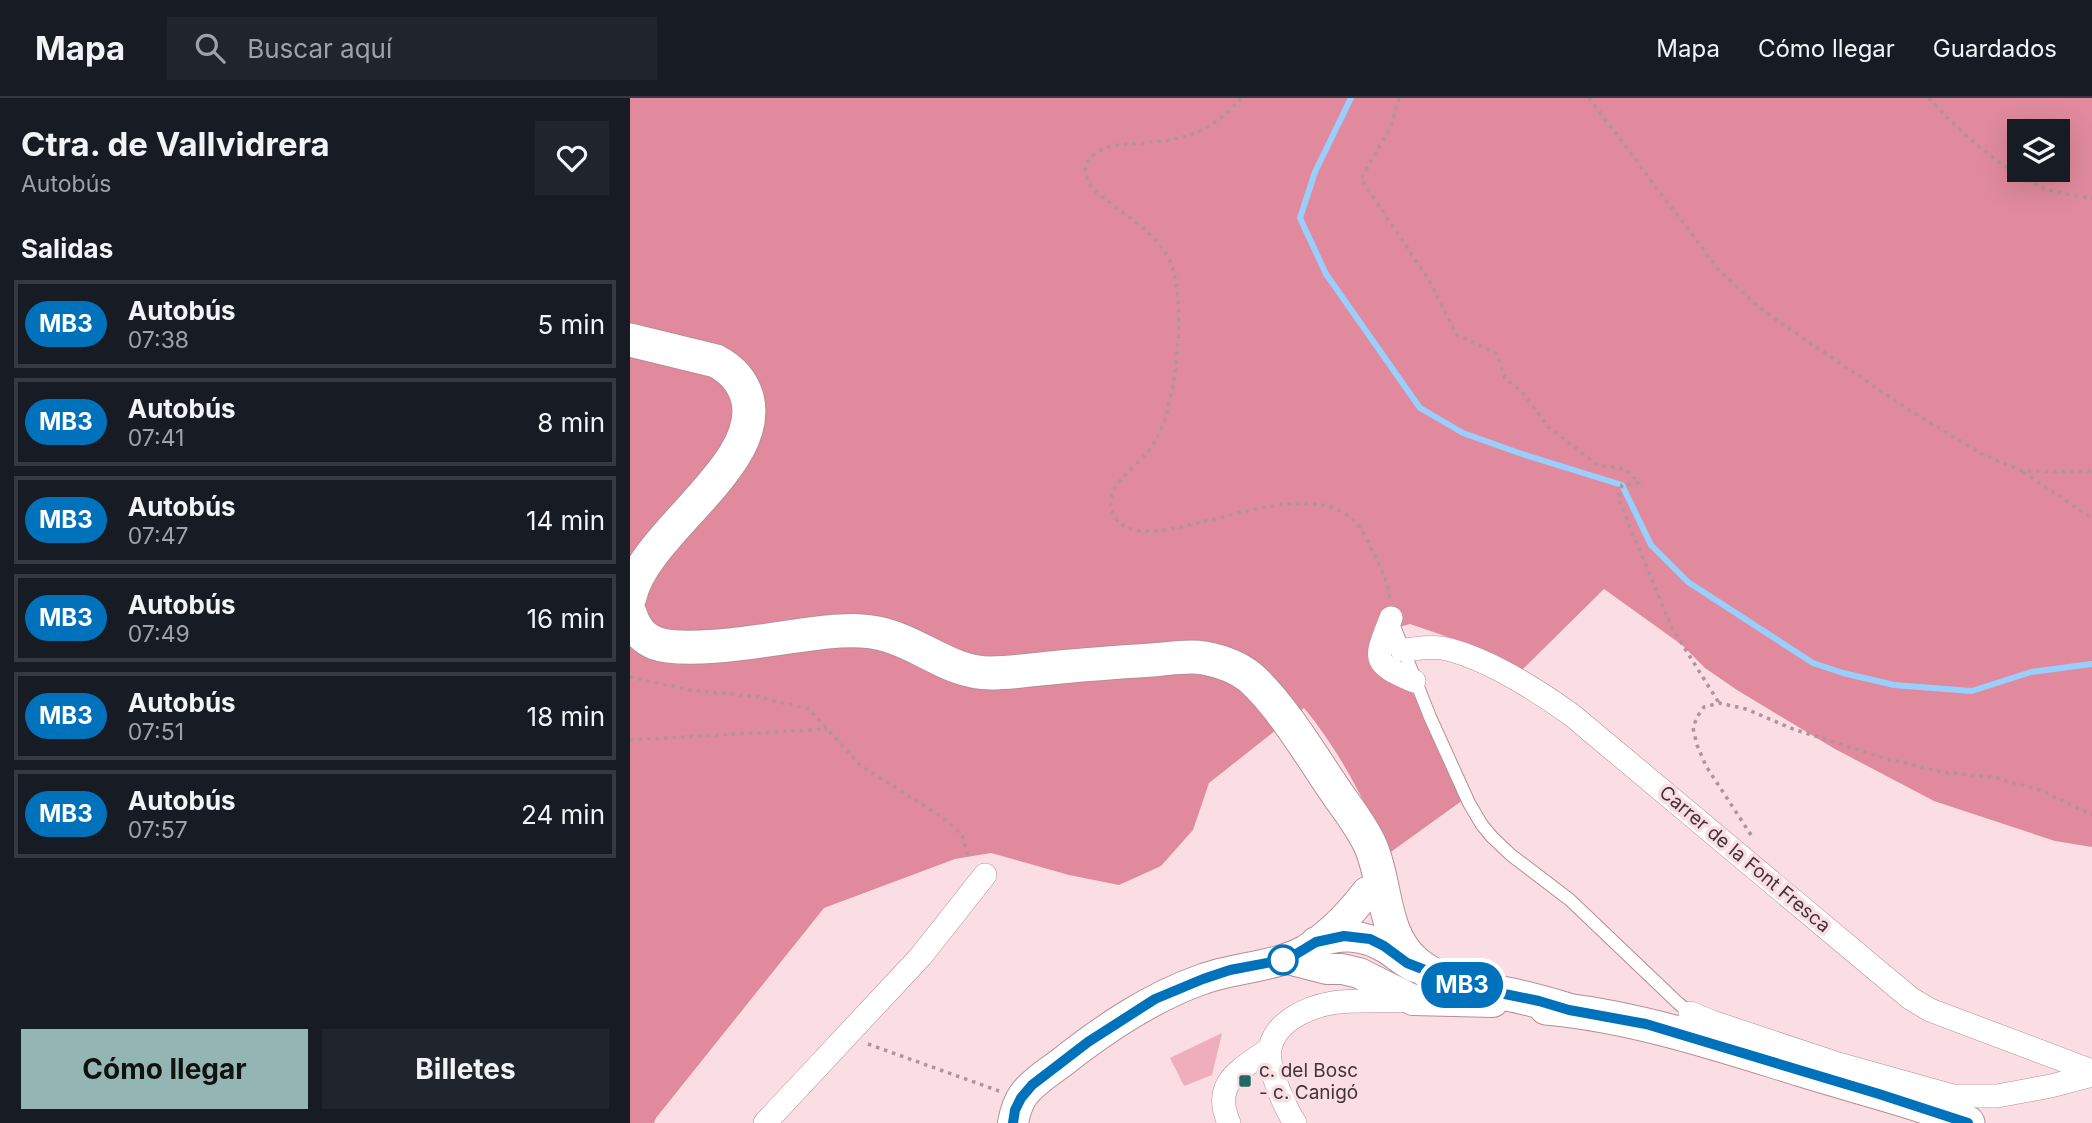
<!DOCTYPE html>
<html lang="es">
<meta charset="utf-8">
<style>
body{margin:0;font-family:Inter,sans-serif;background:#20242c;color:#f1f3f6;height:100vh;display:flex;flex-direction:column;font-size:26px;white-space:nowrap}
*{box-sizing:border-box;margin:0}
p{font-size:23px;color:#9ea1a6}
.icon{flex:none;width:38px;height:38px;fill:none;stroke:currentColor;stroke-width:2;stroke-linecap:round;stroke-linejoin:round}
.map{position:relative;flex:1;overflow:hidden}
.panel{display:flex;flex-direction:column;background:#171b24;width:630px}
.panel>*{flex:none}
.badge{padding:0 14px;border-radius:23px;font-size:24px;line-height:46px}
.controls{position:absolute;left:1377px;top:21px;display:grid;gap:14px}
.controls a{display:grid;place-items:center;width:63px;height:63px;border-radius:0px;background:#171b24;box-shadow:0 7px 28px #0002;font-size:35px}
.map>.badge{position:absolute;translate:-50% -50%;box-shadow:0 0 0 4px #fff}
h2{padding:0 21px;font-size:26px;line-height:63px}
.round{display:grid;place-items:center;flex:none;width:74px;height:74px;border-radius:0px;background:#20242c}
.summary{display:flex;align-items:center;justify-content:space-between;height:119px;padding:0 21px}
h1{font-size:33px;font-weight:700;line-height:52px}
.primary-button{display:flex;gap:14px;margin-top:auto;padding:14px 21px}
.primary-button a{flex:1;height:80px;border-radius:0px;background:#93b5b3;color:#111;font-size:28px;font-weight:700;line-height:80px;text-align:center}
.primary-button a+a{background:#20242c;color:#f1f3f6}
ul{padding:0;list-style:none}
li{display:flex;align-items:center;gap:21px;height:88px;margin:0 14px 10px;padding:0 7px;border:4px solid #363941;border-radius:0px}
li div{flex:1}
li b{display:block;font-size:26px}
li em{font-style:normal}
li .badge{min-width:77px;font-weight:700;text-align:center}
header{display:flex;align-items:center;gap:42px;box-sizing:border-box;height:98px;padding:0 35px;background:#171b24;border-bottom:2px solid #363941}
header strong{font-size:33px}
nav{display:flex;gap:38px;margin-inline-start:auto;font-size:24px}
.search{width:490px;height:63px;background:#20242c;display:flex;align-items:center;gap:18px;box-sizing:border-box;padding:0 24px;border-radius:0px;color:#9ea1a6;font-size:26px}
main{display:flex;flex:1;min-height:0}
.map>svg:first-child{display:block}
.green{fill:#f0adbb}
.forest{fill:#e18a9e;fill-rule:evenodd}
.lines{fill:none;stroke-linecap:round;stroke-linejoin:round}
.stream{stroke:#98cffd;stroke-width:6}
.service-casing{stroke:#b78d95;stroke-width:14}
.minor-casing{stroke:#b78d95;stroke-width:24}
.tertiary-casing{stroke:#b78d95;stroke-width:32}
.secondary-casing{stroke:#b78d95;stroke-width:35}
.path{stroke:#ad959a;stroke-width:3.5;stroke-dasharray:3.5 5;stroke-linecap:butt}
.service{stroke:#fff;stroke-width:12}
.minor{stroke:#fff;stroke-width:23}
.tertiary{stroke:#fff;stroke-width:30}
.secondary{stroke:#fff;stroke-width:33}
.line-casing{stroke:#fff;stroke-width:16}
.line{stroke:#0072bc;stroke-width:10}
.stop-dot{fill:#fff;stroke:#0072bc;stroke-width:3.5}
.poi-dot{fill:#206a62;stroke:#fadee3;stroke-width:2.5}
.labels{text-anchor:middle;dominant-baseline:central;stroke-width:7;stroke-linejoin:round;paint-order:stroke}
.street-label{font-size:19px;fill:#453437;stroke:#fadee3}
.poi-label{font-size:19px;fill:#453437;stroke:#fadee3;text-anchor:start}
</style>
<header>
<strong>Mapa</strong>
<div class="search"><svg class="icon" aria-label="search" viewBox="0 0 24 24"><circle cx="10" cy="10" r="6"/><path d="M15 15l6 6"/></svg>Buscar aquí</div>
<nav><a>Mapa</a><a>Cómo llegar</a><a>Guardados</a></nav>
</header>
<main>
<section class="panel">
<div class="summary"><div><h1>Ctra. de Vallvidrera</h1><p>Autobús</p></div><a class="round"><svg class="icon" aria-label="heart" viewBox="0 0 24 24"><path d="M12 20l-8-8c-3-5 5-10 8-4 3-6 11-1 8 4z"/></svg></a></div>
<h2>Salidas</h2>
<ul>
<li><span class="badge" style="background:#0072bc;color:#fff">MB3</span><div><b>Autobús</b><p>07:38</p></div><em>5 min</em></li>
<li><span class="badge" style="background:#0072bc;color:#fff">MB3</span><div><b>Autobús</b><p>07:41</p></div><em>8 min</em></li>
<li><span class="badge" style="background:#0072bc;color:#fff">MB3</span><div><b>Autobús</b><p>07:47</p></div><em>14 min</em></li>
<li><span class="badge" style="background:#0072bc;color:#fff">MB3</span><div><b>Autobús</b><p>07:49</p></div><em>16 min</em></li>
<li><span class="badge" style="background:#0072bc;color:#fff">MB3</span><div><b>Autobús</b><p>07:51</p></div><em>18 min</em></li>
<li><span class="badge" style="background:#0072bc;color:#fff">MB3</span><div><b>Autobús</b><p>07:57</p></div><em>24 min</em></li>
</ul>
<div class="primary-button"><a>Cómo llegar</a><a>Billetes</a></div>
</section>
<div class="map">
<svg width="1462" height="1025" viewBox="0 0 1462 1025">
<rect width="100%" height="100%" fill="#fadee3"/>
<path class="green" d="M 592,935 L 582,977 L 554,988 L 540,960 Z"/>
<path class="forest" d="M 0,0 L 1462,0 L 1462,749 L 1425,743 L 1304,703 L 1205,651 L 1107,592 L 1075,570 L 1052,547 L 974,491 L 892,572 L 844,548 L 780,526 L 744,536 L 738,556 L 752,578 L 779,587 L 833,702 L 758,756 C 736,705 710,653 674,610 L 579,685 L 563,732 L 531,768 L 489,787 L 439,777 L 361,755 L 325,761 L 194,810 L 26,1020 L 24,1025 L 0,1025 ZM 1390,33 L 1428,33 L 1428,72 L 1390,72 Z"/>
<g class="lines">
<path class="stream" d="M 721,0 L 685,74 L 670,120 L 696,176 L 790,310 L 833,335 L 892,356 L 992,387 L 1021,447 L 1058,484 L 1183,565 L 1213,575 L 1264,587 L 1342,593 L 1401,574 L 1462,566"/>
<g class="service-casing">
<path id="service" d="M 762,523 L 800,619 L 839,705 L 852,727 L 862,739 L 881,757 L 940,802 L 1048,905 L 1060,915"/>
</g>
<g class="minor-casing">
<path id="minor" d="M 761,520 C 745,562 740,564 784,583
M 772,552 C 785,551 799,548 811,550 C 852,557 909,593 943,618 L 1280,900 L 1300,912 L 1462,973
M 1060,915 L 1082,924 L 1205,965 L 1323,998 L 1367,998 L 1421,988 L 1462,977
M 135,1025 L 291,858 L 355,777
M 599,1025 C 581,984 611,972 639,951
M 665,1025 C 655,1010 636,967 640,950 C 646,923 678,909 702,905 C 728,901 756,904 783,902"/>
</g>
<g class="tertiary-casing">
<path id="tertiary" d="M 686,844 C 712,836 733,836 756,850 C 766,856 774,864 785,869
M 658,861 L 697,871 L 712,871 L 729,875 L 783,902 L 863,904
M 383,1025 C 385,1014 388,1004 394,996 C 404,983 419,974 431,965 C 474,931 521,899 573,881 C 606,869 646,869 676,852 C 700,837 720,816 737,794"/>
</g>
<g class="secondary-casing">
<path id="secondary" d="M 0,242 L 86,263 C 101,271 112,282 117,299 C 136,367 13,435 0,499
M 0,515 C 4,529 12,540 25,545 C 60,558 156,538 197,534 C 217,532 239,531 259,538 C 295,549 322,575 361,575 C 384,575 407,571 430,569 C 461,566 491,564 522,562 C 538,561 558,557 574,560 C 590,563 608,569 621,580 C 651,607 681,657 704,691 C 716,709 732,728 741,749 C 757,787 752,837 786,865 C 812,887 846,890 877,896 C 898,900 918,906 939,912
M 916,910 C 1005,918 1090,947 1175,973 C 1229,990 1285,1003 1338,1025"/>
</g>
<path class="path" d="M 611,0 C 569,48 539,41 481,48 C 459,55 447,70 463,91 C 488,113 525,132 540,163 C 557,202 547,303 527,340 C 522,349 515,358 507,365 C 492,380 469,399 487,422 C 520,464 662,371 721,420 C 732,429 738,444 744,456 C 751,471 758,484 760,500
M 769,0 L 761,28 L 731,81 L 799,182 L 826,236 L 867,256 L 875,280 L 895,297 L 918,329 L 968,367 L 995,371 L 1009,385 L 992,387 L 988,400 L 1042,530 L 1089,605
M 959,0 L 1088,171 L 1123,204 L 1148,223 L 1279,312 L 1352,356 L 1392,373 L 1462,373
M 1299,0 C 1327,32 1379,78 1419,92 C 1433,96 1448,98 1462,100
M 1393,374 L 1462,420
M 0,579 L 60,592 L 129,599 L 179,611 L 231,668 L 312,719 L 332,737 L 339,762
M 0,642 L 197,631
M 1121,737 L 1076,668 L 1067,647 L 1063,630 L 1067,619 L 1074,609 L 1089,605 L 1116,611 L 1163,631 L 1254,660 L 1311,674 L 1368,680 L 1412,693 L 1462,717
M 238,946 L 369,993"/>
<use href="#service" class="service"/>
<use href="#minor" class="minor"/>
<use href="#tertiary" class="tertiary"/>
<use href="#secondary" class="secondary"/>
</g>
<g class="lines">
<g class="line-casing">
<path id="line" d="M 383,1025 L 385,1012 L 391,1000 L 402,987 L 458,944 L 525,901 L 573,881 L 600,872 L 658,861 L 686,844 L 714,838 L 740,841 L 754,848 L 777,865 L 795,872 L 808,880 L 826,886 L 909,903 L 939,912 L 1016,926 L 1249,996 L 1338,1025"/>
</g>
<use href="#line" class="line"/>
</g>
<circle class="stop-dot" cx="653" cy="862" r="14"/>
<rect class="poi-dot" x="608" y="976" width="14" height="14" rx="3.5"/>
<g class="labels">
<g class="street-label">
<text transform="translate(1115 761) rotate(40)">Carrer de la Font Fresca</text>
</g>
<g class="poi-label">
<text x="629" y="972">c. del Bosc<tspan x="629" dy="22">- c. Canigó</tspan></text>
</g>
</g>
</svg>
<div class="controls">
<a><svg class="icon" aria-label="layers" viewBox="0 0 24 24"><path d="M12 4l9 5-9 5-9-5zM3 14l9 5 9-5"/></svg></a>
</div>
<b class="badge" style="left:832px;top:887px;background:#0072bc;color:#fff">MB3</b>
</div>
</main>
